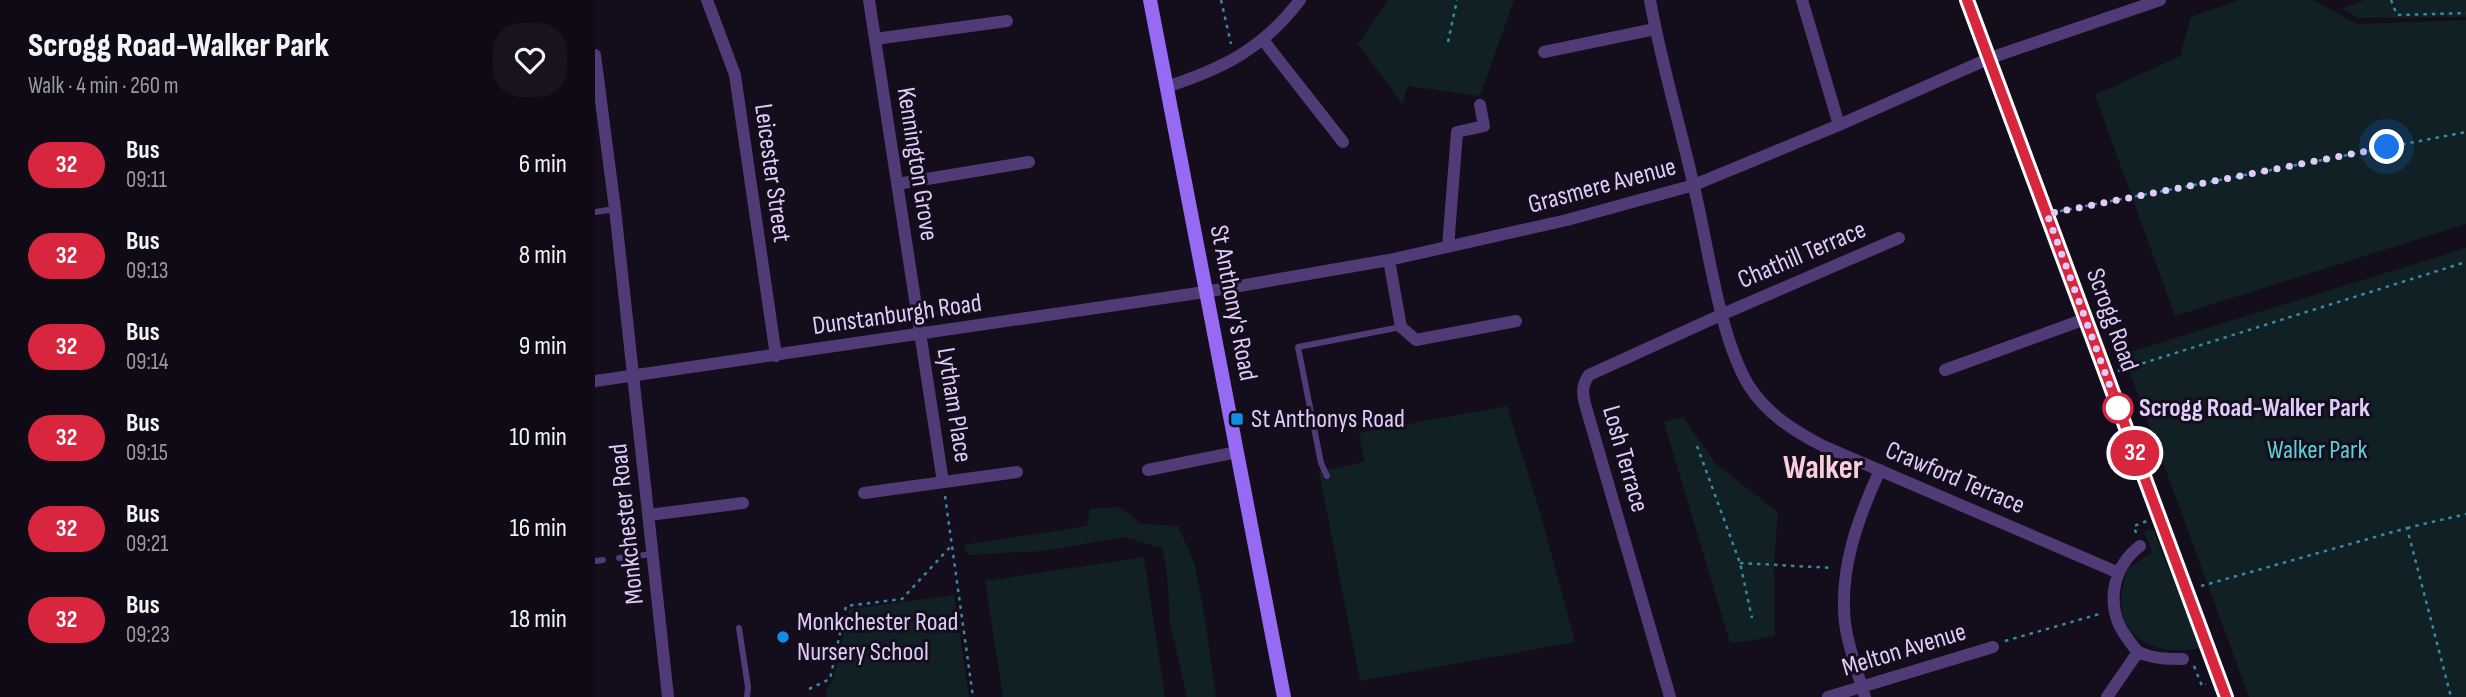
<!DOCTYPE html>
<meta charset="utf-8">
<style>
body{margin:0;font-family:"Sofia Sans Condensed",sans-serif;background:#18131e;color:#f1f3f6;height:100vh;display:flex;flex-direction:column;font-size:26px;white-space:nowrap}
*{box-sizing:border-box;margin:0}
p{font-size:23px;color:#9b9aa0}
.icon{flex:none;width:38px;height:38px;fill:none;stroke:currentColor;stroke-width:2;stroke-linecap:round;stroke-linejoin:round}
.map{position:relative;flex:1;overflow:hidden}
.side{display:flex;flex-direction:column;background:#0f0a15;width:595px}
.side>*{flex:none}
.badge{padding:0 14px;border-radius:23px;font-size:24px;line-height:46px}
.you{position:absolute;width:35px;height:35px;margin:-18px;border:5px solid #fff;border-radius:50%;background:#1a73e8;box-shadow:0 0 0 10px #1a73e833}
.map>.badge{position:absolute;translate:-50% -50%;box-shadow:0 0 0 4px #fff}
.round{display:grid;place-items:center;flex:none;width:74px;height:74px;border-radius:28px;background:#18131e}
.summary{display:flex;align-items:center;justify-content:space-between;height:119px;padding:0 28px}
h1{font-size:33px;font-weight:800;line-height:52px}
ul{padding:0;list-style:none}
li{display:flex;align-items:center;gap:21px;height:91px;padding:0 28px}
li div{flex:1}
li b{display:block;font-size:26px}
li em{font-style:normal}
li .badge{min-width:77px;font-weight:700;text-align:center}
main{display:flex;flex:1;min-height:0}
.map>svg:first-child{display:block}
.green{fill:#102025}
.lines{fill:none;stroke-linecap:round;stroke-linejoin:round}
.path{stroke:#368aa5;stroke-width:2.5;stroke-dasharray:3.5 5;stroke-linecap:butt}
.lane{stroke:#503b77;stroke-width:6}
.street{stroke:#503b77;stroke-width:12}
.secondary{stroke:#976af4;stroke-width:14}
.line-casing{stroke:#fff;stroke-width:16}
.line{stroke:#d7263d;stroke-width:10}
.walk{stroke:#dfccfb;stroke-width:7;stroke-dasharray:0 12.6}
.stop-dot{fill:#fff;stroke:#d7263d;stroke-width:3.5}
.poi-dot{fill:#118de1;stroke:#140d1c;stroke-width:2.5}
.labels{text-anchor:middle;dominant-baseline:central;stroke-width:6;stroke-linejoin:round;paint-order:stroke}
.street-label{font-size:26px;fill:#dfccfb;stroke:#140d1c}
.stop-label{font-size:26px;font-weight:bold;fill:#dfccfb;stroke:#140d1c;text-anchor:start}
.poi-label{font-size:26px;fill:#dfccfb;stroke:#140d1c;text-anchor:start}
.park-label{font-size:26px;fill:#5eced4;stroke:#140d1c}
.district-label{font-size:33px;font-weight:bold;fill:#fbcddd;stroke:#140d1c}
</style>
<main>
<section class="side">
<div class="summary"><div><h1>Scrogg Road-Walker Park</h1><p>Walk · 4 min · 260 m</p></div><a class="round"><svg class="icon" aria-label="heart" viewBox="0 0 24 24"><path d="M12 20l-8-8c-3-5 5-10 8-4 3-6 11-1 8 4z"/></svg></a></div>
<ul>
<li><span class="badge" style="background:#d7263d;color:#fff">32</span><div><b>Bus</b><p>09:11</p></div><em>6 min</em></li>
<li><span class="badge" style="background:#d7263d;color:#fff">32</span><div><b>Bus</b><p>09:13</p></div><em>8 min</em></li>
<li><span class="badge" style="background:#d7263d;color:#fff">32</span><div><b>Bus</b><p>09:14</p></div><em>9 min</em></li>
<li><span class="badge" style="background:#d7263d;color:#fff">32</span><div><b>Bus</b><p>09:15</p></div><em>10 min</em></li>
<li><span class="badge" style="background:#d7263d;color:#fff">32</span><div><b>Bus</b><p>09:21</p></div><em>16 min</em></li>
<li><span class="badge" style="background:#d7263d;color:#fff">32</span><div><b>Bus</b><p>09:23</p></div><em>18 min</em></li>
</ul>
</section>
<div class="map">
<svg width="1871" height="697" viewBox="0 0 1871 697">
<rect width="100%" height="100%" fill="#140d1c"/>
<path class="green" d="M 793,0 L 919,0 L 885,96 L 813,86 L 807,104 L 763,44 Z
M 1644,0 L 1719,0 L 1762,24 L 1871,20 L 1871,224 L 1580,316 L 1500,95 L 1585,56 L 1596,17 Z
M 1770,0 L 1871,0 L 1871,17 L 1762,18 L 1747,8 Z
M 1871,248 L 1871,697 L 1654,697 L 1528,354 Z
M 912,406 L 948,523 L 980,642 L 765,681 L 724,472 L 769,462 L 764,433 Z
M 1088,417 L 1121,464 L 1183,512 L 1179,563 L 1180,636 L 1148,642 L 1135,642 L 1069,422 Z
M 524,507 L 547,524 L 583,526 L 600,565 L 610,619 L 621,697 L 592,697 L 575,623 L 572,573 L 567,548 L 529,537 L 449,551 L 373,555 L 369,545 L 492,526 L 495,509 Z
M 1558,529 L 1605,648 C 1576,655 1536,648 1527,613 C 1524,599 1529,583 1532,569 L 1557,552 L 1549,531 Z
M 549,557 L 570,697 L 408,697 L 390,581 Z
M 359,595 L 374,697 L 232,697 L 231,689 L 238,680 L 254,609 Z"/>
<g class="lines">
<path class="path" d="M 626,0 L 636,44
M 1796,0 L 1802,15 L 1871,13
M 853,42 L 862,0
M 1465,211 L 1871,132
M 1523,371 L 1871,262
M 1102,446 L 1145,563 L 1157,618
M 350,496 L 378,697
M 1812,528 L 1871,514
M 1541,533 L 1539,526 L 1552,521
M 1145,563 L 1238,568
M 1606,586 L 1812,528 L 1856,697
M 1410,641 L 1508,613
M 1599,666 L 1607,686 L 1611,684
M 214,689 L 235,679 L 251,606 L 307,599 L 357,545"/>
<path class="lane" d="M 0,212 L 20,209
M 732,476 L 726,463 L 703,347 L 806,327
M 24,558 L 58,554
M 0,561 L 8,560
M 144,628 L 153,687 L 152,697"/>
<path class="street" d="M 112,0 L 140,75 L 181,356
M 274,0 L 348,482
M 1055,0 C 1066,63 1085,124 1099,187 C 1113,244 1124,337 1154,386 C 1172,414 1199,431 1228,446 L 1524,573
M 1207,0 L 1244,125
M 280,39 L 412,21
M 668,40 L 748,142
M 949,52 L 1060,29
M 0,55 L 20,209 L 73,697
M 571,87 C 627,69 668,49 705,0
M 302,184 L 434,162
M 853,247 L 862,132 L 889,126 L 885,105
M 794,260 L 806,327 L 821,340 L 921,321
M 1350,370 L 1490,319
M 0,381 L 610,292 L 794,260 L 972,220 L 1099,185 L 1244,125 L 1395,58 L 1565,0
M 553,470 L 642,452
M 269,493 L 422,472
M 54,515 L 148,503
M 1545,546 C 1515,569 1510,610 1533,639 C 1536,643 1540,650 1544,652 C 1557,659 1574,659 1588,659
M 1075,697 L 990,404 C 987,392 987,385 994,375 L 1128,314 L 1304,238
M 1233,697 L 1398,647
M 1270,697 C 1263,673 1253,647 1250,623 C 1244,569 1263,518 1285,470
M 1512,697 L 1543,652"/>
<path class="secondary" d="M 555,0 L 689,697
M 1372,0 L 1631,697"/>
</g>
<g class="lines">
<g class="line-casing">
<path id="line" d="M 1372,0 L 1631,697"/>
</g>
<use href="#line" class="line"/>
<path class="walk" d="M 1523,408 L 1452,214 L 1792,147"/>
</g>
<circle class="stop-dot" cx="1523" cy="408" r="14"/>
<g class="poi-dot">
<rect x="635" y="412" width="14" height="14" rx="3.5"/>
<circle cx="188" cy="637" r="7"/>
</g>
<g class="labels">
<g class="street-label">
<text transform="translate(322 164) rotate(81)">Kennington Grove</text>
<text transform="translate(177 173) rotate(82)">Leicester Street</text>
<text transform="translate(1007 186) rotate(-15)">Grasmere Avenue</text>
<text transform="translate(1207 255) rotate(-23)">Chathill Terrace</text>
<text transform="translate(638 303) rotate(79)">St Anthony's Road</text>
<text transform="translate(302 315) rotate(-8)">Dunstanburgh Road</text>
<text transform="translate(1517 320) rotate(70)">Scrogg Road</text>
<text transform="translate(359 405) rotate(81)">Lytham Place</text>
<text transform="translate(1030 459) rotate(74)">Losh Terrace</text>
<text transform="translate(1360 478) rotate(23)">Crawford Terrace</text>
<text transform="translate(32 524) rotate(-96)">Monkchester Road</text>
<text transform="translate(1309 650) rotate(-17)">Melton Avenue</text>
</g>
<g class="stop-label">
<text x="1544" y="408">Scrogg Road-Walker Park</text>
</g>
<g class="poi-label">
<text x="656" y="419">St Anthonys Road</text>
<text x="202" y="622">Monkchester Road<tspan x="202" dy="30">Nursery School</tspan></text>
</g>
<g class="park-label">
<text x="1722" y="450">Walker Park</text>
</g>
<g class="district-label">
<text x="1228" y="468">Walker</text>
</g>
</g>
</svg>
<div class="you" style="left:1792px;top:147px"></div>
<b class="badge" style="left:1540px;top:453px;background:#d7263d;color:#fff">32</b>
</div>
</main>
